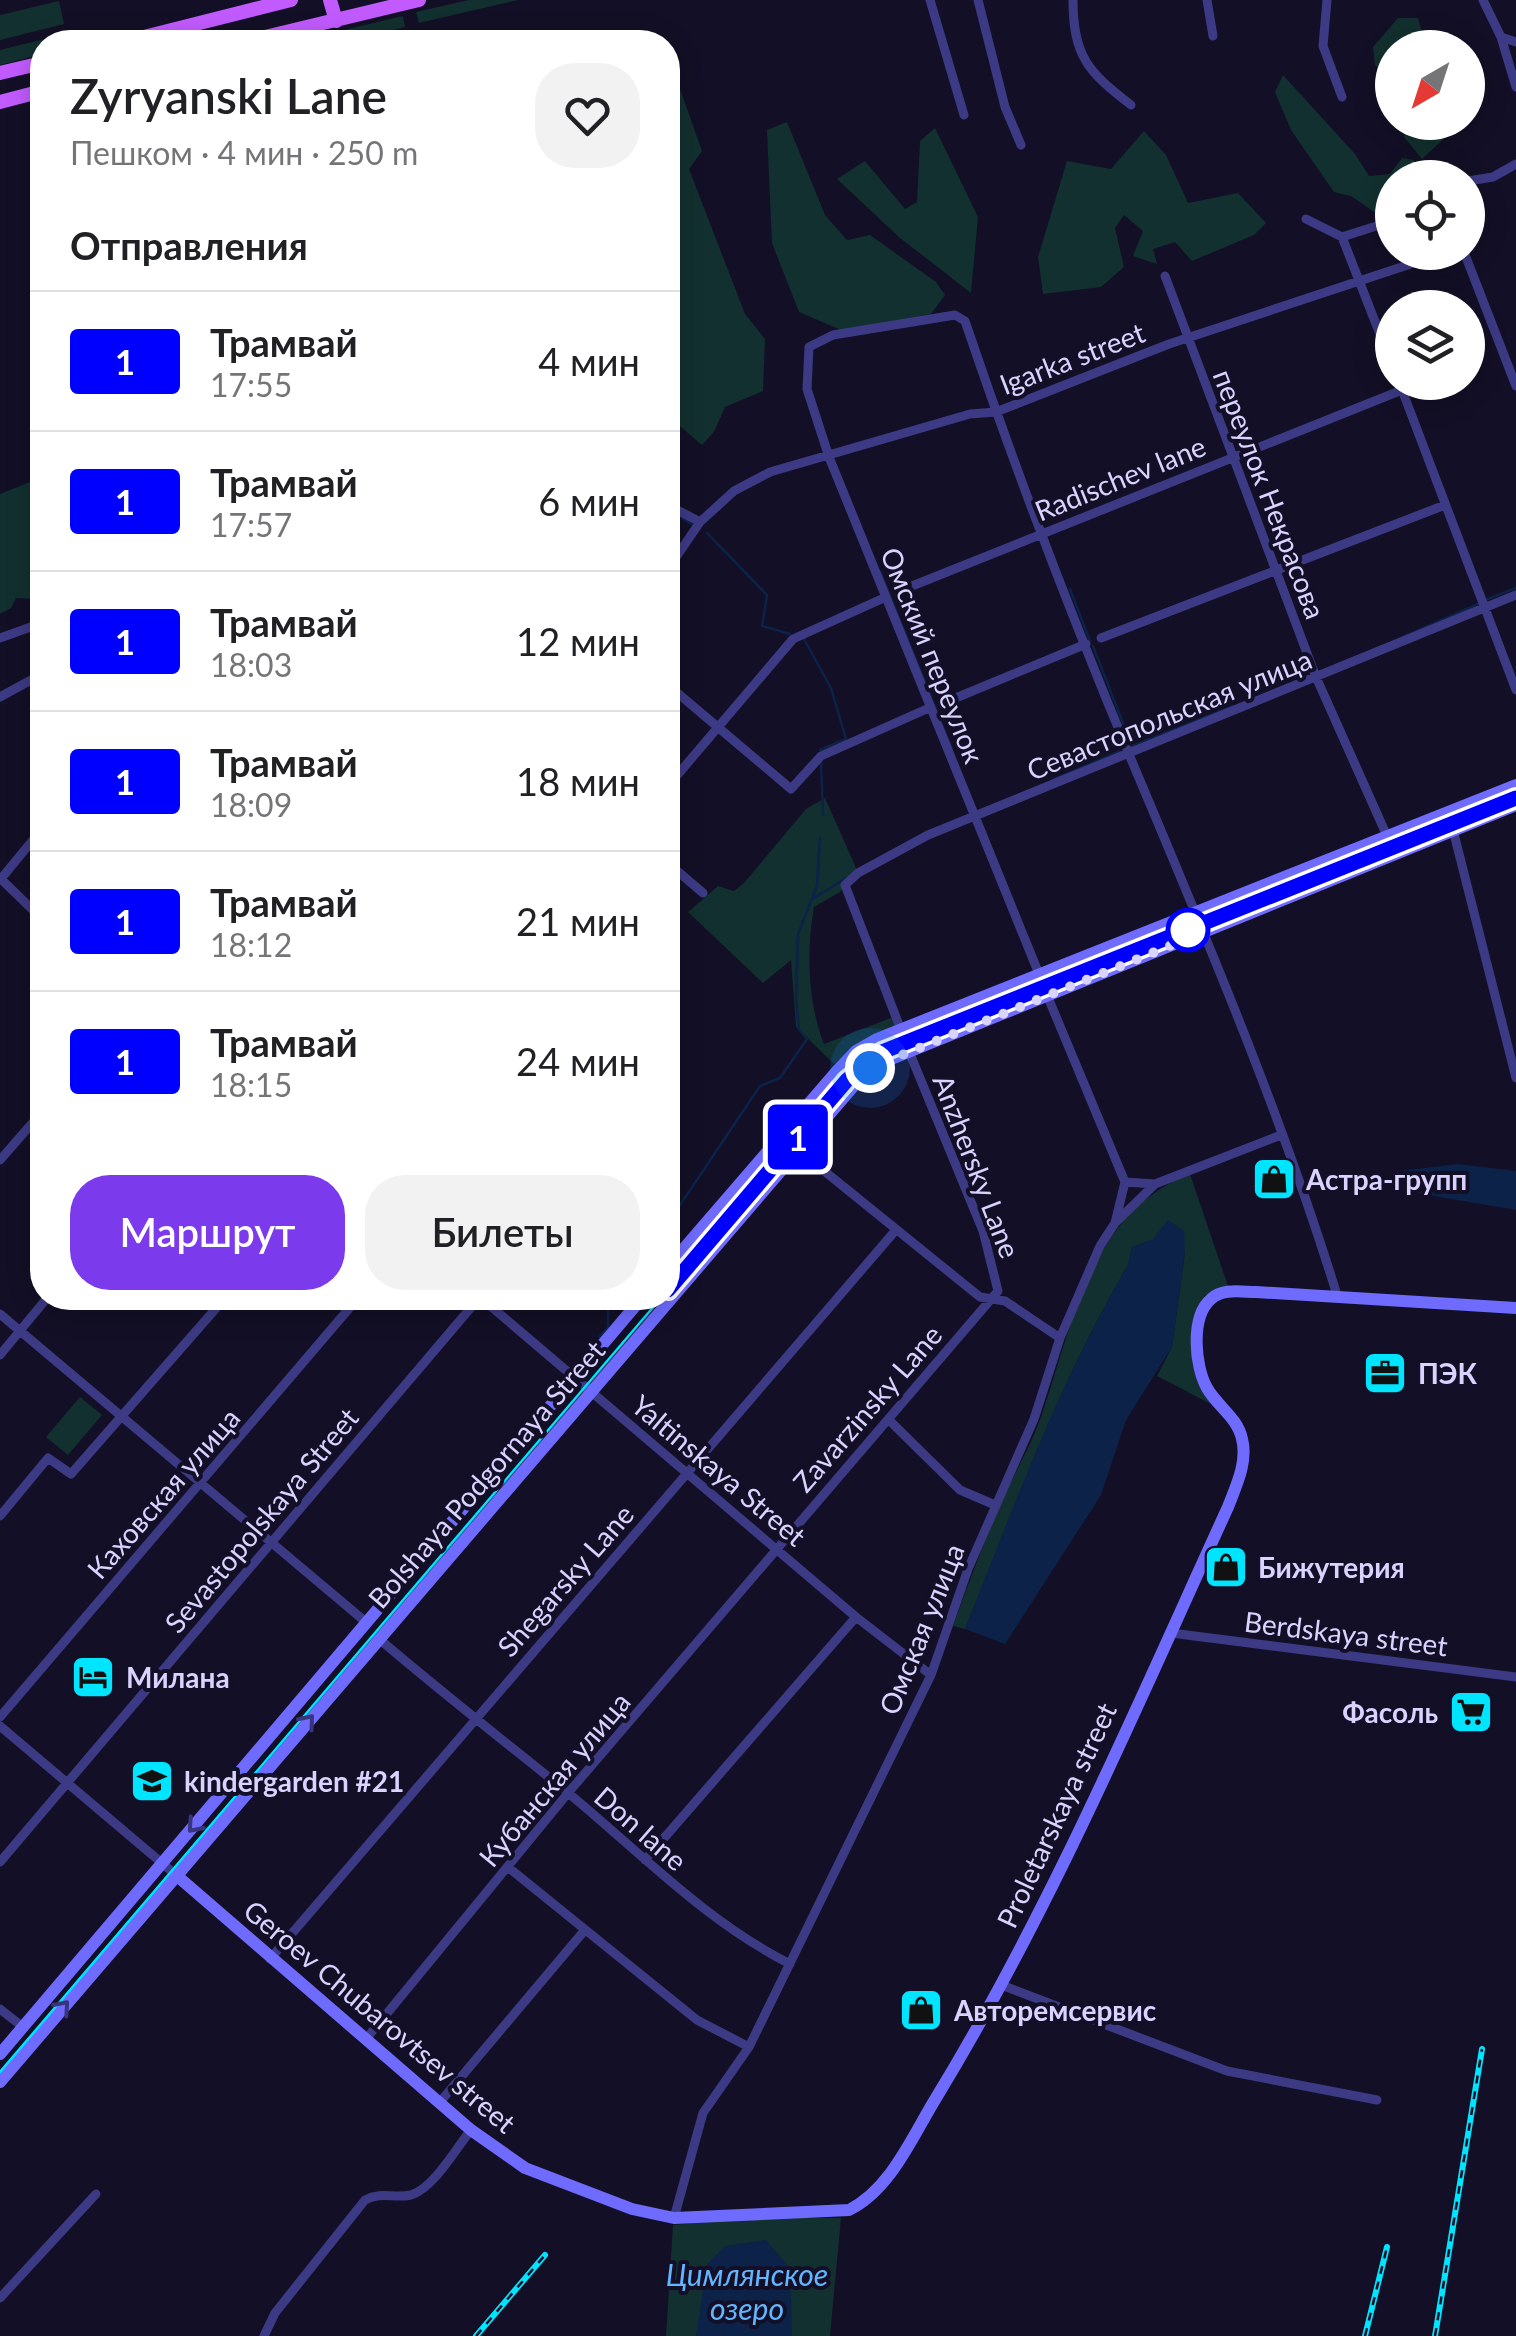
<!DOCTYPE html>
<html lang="ru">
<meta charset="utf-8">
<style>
body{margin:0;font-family:Lato,sans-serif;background:#f2f2f2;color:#202124;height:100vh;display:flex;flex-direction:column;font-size:38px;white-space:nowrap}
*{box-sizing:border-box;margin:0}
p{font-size:32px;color:#757577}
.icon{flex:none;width:55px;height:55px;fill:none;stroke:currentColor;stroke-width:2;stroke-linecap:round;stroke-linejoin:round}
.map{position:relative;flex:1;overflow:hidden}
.details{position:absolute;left:30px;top:30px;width:650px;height:1280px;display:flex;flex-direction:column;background:#fff;border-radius:40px;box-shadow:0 5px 25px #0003}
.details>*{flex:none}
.badge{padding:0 20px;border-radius:8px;font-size:35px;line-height:65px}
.needle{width:65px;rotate:219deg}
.tools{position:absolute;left:1375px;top:30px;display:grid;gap:20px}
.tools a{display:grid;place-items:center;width:110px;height:110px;border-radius:50%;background:#fff;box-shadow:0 5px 25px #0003;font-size:50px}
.you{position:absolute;width:50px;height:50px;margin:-25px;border:8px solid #fff;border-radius:50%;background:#1a73e8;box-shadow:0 0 0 15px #1a73e833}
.map>.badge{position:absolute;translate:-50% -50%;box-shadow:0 0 0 5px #fff}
h2{padding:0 40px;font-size:38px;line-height:90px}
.round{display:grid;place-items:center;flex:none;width:105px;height:105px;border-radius:40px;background:#f2f2f2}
.headline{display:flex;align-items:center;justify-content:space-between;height:170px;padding:0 40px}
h1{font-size:48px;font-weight:600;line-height:75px}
.action{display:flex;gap:20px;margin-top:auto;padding:20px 40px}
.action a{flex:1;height:115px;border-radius:40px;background:#7c3aed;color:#fff;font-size:40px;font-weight:600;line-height:115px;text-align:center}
.action a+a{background:#f2f2f2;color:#202124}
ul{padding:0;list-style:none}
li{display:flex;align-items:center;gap:30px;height:140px;padding:0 40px;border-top:2px solid #e0e0e0}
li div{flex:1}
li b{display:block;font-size:38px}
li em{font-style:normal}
li .badge{min-width:110px;font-weight:700;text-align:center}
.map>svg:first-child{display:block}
.green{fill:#12302f}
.water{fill:#0c2248}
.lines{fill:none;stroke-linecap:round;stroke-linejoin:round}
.stream{stroke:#0c2248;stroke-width:2.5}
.street{stroke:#3d3a85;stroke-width:9}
.secondary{stroke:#6f6bff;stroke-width:12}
.primary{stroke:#c25bff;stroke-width:14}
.tram{stroke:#00e5ff;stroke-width:2.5}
.rail-casing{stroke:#00e5ff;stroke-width:6}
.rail{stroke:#130f26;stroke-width:2.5;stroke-dasharray:8;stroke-linecap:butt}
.oneway{stroke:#38347d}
.line-casing{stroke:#fff;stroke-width:22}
.line{stroke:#00f;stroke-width:15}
.walk{stroke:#d9d4ff;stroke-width:10;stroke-dasharray:0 18}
.stop-dot{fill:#fff;stroke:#00f;stroke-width:5}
.labels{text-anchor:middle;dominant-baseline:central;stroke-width:8;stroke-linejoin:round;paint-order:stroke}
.street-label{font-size:28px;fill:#d9d4ff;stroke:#130f26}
.poi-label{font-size:28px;font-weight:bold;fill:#d9d4ff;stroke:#130f26;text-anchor:start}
.water-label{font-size:30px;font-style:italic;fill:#62b6ff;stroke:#130f26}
</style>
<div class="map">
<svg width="1516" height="2336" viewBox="0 0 1516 2336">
<rect width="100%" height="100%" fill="#130f26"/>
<path class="green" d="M 469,0 L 518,0 L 419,23 L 416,12 Z
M 59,1 L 64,24 L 0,40 L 0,15 Z
M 403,16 L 405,27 L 344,42 L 293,42 Z
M 1398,18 L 1418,18 L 1426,47 L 1392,48 L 1392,83 L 1375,65 L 1373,47 Z
M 73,32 L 76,42 L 42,42 L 42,54 L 0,65 L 0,50 Z
M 1283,75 L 1355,154 L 1369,176 L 1390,174 L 1402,158 L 1414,160 L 1418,177 L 1392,178 L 1392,213 L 1381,217 L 1351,196 L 1334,192 L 1291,130 L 1275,92 Z
M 668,86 L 679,86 L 702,151 L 689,169 L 745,314 L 765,339 L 763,391 L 725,407 L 714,432 L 702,445 L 668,416 L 668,280 L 674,273 L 668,263 Z
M 787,122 L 825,215 L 847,240 L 870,235 L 936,282 L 945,295 L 931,314 L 841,330 L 799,312 L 772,243 L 767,130 Z
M 1405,123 L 1405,122 L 1461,123 L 1422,159 L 1404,137 Z
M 935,128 L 978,217 L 971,293 L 900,238 L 837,179 L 865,161 L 905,209 L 917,202 L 920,141 Z
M 1144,131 L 1166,155 L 1188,203 L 1238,193 L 1266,223 L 1254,235 L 1192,261 L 1175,242 L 1153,249 L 1157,264 L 1133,256 L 1143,231 L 1124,215 L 1115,228 L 1124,267 L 1101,287 L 1043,294 L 1038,257 L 1067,161 L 1111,169 Z
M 42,477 L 42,612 L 34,599 L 16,598 L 11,608 L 0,614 L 0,494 Z
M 825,798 L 857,870 L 840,892 L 814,907 C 806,952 808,1003 824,1044 L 893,1017 L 897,1028 L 852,1049 L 834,1064 L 796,1027 L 791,960 L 763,983 L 688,912 L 718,886 L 734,891 L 744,883 L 806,809 Z
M 1190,1174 L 1228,1286 L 1205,1295 C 1187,1331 1189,1371 1211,1404 L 1157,1376 L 1172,1347 L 1185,1252 L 1152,1240 L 1132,1247 L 1128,1265 C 1060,1380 1015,1506 965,1629 L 953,1626 C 968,1585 983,1544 1001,1504 C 1013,1476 1029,1449 1040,1420 C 1072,1329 1089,1212 1190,1174 Z
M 80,1397 L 102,1415 L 68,1455 L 46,1437 Z
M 744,2218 L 841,2218 L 830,2336 L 666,2336 L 673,2225 Z"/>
<path class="water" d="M 1458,1164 L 1516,1171 L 1516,1210 L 1410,1192 L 1400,1171 Z
M 1168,1220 L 1184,1231 L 1185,1252 L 1172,1347 L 1126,1420 L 1101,1495 L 1005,1644 L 965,1629 C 1014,1506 1060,1380 1128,1265 L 1132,1247 L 1152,1240 Z
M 766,2240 L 790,2268 L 792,2336 L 696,2336 L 707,2264 L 725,2246 Z"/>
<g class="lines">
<path class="stream" d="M 673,512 L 694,526
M 707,533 L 767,595 L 762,626 L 790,634
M 880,571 L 952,749
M 1070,589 L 1090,641
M 1485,600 L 1516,588
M 1403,637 L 1478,604
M 804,639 L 831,688 L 846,739 L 820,750
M 1093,646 L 1132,746 L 1233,706
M 821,762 L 823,815
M 1052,780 L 1120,751
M 811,900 L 846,878
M 668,1223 L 760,1086 L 780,1078 L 807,1039 L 799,1030 L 796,998 L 798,934 L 817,886 L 820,838
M 599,1337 L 608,1327 L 608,1310 L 616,1298"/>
<path class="street" d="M 930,0 L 964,115
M 978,0 L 1005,107 L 1021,145
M 1073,0 C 1073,56 1088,72 1131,105
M 1207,0 L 1213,36
M 1327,0 L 1323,46 L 1342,97
M 1483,0 L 1501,37 L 1516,42
M 1501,37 L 1516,87
M 1468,181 L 1493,177 L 1516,164
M 1306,219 L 1342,237 L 1392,221
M 1342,237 L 1392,365
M 1464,252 L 1516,386
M 1165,276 L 1316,677 L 1387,836
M 1399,382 L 1516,690
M 668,505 L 700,522 L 734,491 L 770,472 L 970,414 L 996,412 L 1169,344 L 1447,252
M 668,569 L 700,522
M 912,586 L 1402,390
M 0,638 L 42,623
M 1101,638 L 1445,505
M 668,685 L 791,789 L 821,756 L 929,708
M 0,697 L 42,674
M 946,702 L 1086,644
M 668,786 L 793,639 L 886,597
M 1453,830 L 1516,1078
M 668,863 L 703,893
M 0,878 L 42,919
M 0,880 L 42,829
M 1039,974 L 829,457 L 807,389 L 809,347 L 833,335 L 955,315 L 965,321 C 1015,469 1071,615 1131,759 C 1205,935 1281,1113 1337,1295
M 1047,995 L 1125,1182 L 1155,1184
M 901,1030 L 845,885 L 858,873 L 928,835 L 1516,595
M 797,1149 L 980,1297 L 1005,1301 L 1060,1338
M 0,1160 L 42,1112
M 1115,1223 L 1125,1182
M 481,1298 L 856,1617 L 931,1675
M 0,1314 L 367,1623
M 0,1355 L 47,1298
M 889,1420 L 960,1490 L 995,1505
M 0,1516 L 48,1458 L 71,1474 L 225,1298
M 1171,1633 L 1516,1677
M 378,1638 C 440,1691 504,1741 567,1792 C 641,1853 704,1920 790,1964
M 0,1717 L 358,1298
M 0,1726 L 176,1875
M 645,1860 L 856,1617
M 0,1862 L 479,1298
M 509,1868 L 697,2020 L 749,2047
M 270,1959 L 895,1231
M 1004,1986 L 1227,2071 L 1377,2100
M 0,2009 L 23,2027
M 366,2039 L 568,1793 L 998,1291 L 983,1231 L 908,1049
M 440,2102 L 584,1931
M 674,2218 L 703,2113 L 749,2047 L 931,1675 L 968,1569 L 1034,1419 L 1060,1338 L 1100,1246 L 1115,1223 L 1155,1184 L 1281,1135
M 0,2298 L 96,2194
M 264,2336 L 275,2313 L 365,2200 C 382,2191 394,2199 411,2195 C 434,2188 456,2148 471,2130"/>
<path class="secondary" d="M 668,1267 L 837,1071 L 856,1051 L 877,1039 L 1516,785
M 176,1875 L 471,2130 L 525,2168 L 632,2209 L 674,2218 L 849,2210 C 891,2189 912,2137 936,2098 C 1050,1911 1137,1706 1228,1507 C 1236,1486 1248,1462 1242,1439 C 1238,1418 1217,1406 1207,1388 C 1195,1367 1190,1317 1211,1299 C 1223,1288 1241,1292 1256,1292 L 1516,1308
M 0,2054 L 642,1298
M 0,2082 L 869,1068 L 1516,805"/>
<path class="primary" d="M 330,0 L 336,21
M 124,42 L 291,0
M 244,42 L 419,0
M 0,73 L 42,63
M 0,102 L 42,91"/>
<path class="tram" d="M 668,1289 L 865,1062 L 1516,798
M 0,2072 L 661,1298"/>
<g class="rail-casing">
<path id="rail" d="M 476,2336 L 545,2255
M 1365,2336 L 1387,2247
M 1435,2336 L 1482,2049"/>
</g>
<use href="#rail" class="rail"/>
</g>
<defs><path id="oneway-chevron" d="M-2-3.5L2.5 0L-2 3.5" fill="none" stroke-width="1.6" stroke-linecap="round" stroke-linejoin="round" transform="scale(2.5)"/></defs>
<g class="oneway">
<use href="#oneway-chevron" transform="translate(308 1721) rotate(-50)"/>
<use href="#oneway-chevron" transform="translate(194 1826) rotate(131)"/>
<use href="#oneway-chevron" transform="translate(63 2007) rotate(-49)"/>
</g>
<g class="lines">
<g class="line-casing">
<path id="line" d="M 668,1290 L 847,1080 L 882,1052 L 1516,798"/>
</g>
<use href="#line" class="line"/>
<path class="walk" d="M 870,1068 L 1204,932 L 1201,925 L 1188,930"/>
</g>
<defs>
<g id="shop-square" transform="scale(2.25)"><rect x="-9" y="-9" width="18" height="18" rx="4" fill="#00e5ff" stroke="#130f26"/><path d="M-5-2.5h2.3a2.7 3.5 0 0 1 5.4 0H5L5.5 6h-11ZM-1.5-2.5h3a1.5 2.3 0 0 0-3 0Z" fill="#111"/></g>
<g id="office-square" transform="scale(2.25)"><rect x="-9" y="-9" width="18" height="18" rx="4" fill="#00e5ff" stroke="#130f26"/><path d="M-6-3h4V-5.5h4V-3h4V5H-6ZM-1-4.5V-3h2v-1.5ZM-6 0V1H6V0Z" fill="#111"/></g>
<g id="hotel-square" transform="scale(2.25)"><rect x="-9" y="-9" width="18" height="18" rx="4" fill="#00e5ff" stroke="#130f26"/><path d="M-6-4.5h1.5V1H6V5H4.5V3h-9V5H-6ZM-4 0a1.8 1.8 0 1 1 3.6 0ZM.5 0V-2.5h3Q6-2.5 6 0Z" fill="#111"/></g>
<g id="supermarket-square" transform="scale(2.25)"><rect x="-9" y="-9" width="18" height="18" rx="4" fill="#00e5ff" stroke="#130f26"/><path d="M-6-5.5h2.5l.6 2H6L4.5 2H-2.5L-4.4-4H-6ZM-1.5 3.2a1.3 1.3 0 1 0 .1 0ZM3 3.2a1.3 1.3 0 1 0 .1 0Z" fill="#111"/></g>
<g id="school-square" transform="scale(2.25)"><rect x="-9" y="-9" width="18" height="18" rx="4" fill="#00e5ff" stroke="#130f26"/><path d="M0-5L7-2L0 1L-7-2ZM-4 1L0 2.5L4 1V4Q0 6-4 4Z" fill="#111"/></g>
</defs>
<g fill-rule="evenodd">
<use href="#shop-square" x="1274" y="1179"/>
<use href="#office-square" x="1385" y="1373"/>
<use href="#shop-square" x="1226" y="1567"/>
<use href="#hotel-square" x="93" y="1677"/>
<use href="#supermarket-square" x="1471" y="1712"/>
<use href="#school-square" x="152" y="1781"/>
<use href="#shop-square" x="921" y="2010"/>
</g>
<circle class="stop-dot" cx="1188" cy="930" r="20"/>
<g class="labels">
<g class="street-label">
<text transform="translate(1072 358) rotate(-21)">Igarka street</text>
<text transform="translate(1120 478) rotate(-22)">Radischev lane</text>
<text transform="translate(1270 494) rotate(69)">переулок Некрасова</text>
<text transform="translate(933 655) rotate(68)">Омский переулок</text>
<text transform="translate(1169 714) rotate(-22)">Севастопольская улица</text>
<text transform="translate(977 1166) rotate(69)">Anzhersky Lane</text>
<text transform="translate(867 1408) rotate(-49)">Zavarzinsky Lane</text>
<text transform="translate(719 1470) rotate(40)">Yaltinskaya Street</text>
<text transform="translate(486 1474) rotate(-49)">Bolshaya Podgornaya Street</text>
<text transform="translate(163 1493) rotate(-49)">Каховская улица</text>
<text transform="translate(261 1520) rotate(-50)">Sevastopolskaya Street</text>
<text transform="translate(565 1580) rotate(-49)">Shegarsky Lane</text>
<text transform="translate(921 1629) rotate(-68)">Омская улица</text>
<text transform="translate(1346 1633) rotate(7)">Berdskaya street</text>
<text transform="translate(554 1779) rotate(-50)">Кубанская улица</text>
<text transform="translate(1056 1815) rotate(-65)">Proletarskaya street</text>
<text transform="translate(641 1828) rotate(41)">Don lane</text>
<text transform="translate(380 2016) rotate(40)">Geroev Chubarovtsev street</text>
</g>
<g class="poi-label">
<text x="1306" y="1179">Астра-групп</text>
<text x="1418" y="1373">ПЭК</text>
<text x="1258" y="1567">Бижутерия</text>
<text x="126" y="1677">Милана</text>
<text x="1438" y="1712" text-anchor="end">Фасоль</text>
<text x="184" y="1781">kindergarden #21</text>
<text x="954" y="2010">Авторемсервис</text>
</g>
<g class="water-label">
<text x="747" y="2274">Цимлянское<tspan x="747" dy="34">озеро</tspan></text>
</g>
</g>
</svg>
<div class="tools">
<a><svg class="needle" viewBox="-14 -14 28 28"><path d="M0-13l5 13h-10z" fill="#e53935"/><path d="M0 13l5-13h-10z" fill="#757577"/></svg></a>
<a><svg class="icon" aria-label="locate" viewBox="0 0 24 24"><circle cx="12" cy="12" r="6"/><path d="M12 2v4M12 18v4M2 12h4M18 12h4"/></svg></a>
<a><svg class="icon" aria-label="layers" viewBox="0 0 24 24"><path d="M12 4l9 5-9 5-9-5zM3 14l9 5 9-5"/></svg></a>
</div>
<div class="you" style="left:870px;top:1068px"></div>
<b class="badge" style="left:798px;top:1137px;background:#00f;color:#fff">1</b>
<section class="details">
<div class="headline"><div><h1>Zyryanski Lane</h1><p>Пешком · 4 мин · 250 m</p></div><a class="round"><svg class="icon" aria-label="heart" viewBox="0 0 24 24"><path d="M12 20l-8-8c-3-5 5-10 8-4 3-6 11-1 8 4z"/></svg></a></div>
<h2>Отправления</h2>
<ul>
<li><span class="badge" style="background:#00f;color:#fff">1</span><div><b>Трамвай</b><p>17:55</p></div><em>4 мин</em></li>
<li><span class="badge" style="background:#00f;color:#fff">1</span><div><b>Трамвай</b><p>17:57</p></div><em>6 мин</em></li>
<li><span class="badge" style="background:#00f;color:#fff">1</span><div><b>Трамвай</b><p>18:03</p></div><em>12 мин</em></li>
<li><span class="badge" style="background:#00f;color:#fff">1</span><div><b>Трамвай</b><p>18:09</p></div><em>18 мин</em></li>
<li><span class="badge" style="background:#00f;color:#fff">1</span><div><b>Трамвай</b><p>18:12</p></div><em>21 мин</em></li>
<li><span class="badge" style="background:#00f;color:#fff">1</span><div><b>Трамвай</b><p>18:15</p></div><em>24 мин</em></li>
</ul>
<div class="action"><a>Маршрут</a><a>Билеты</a></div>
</section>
</div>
